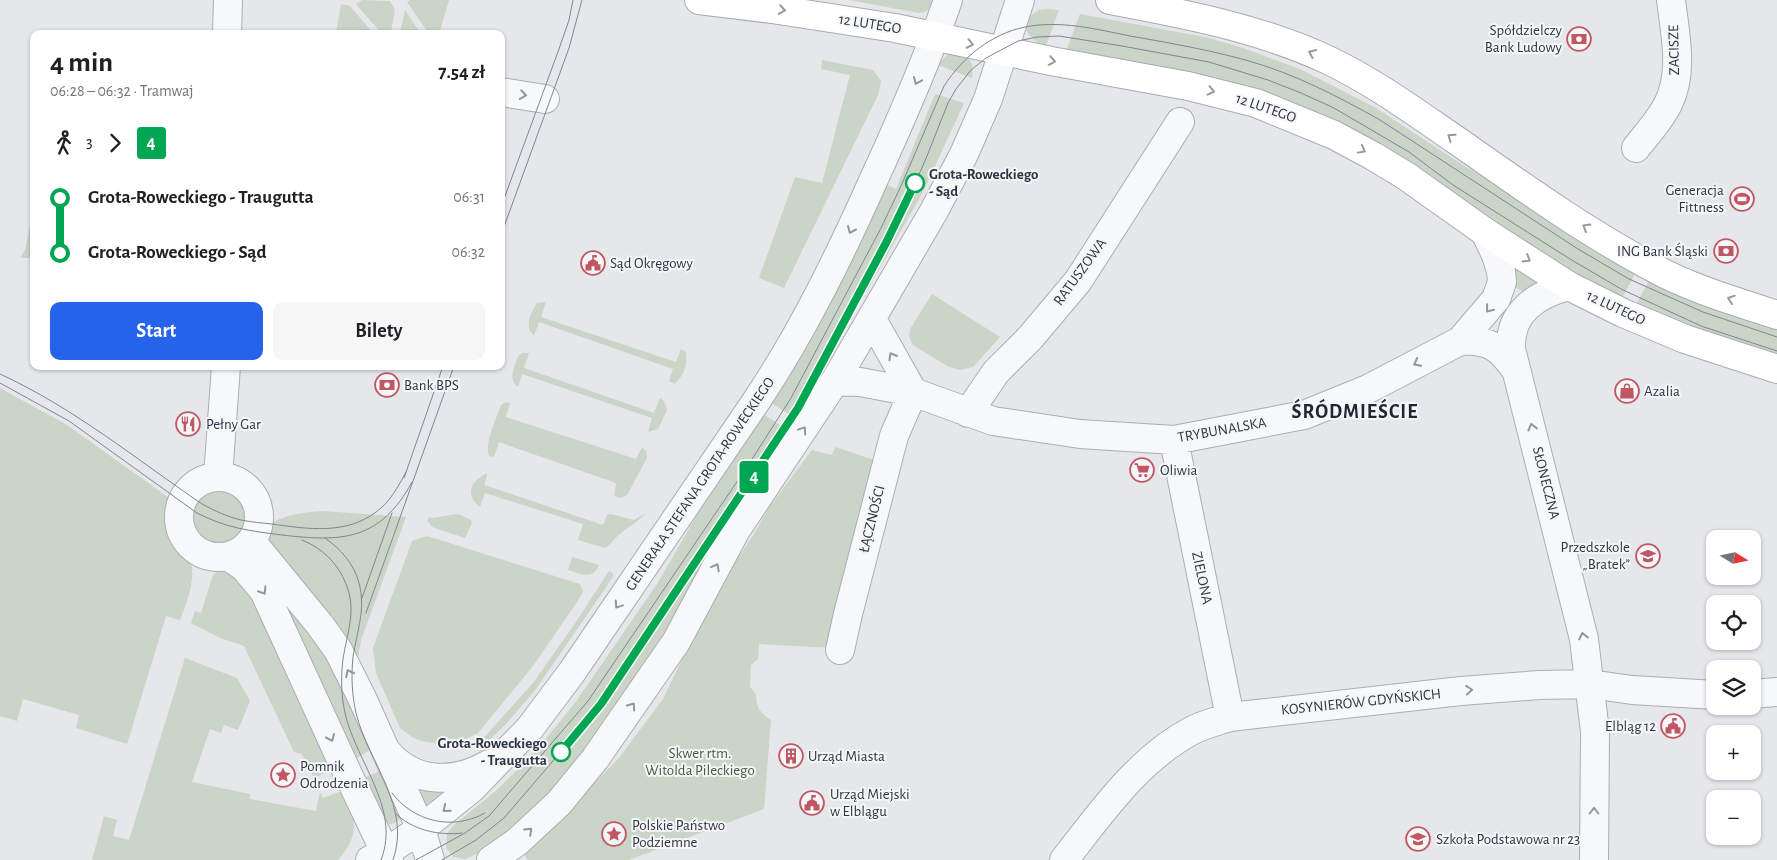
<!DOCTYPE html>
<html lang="pl">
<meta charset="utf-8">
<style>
body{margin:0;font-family:"Alegreya Sans",sans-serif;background:#f6f6f6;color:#202124;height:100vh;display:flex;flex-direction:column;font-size:19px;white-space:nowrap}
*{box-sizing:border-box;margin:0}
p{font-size:16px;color:#757577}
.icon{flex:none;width:28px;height:28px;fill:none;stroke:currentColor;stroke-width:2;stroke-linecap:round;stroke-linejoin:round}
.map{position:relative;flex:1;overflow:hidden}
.drawer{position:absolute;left:30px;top:30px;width:475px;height:340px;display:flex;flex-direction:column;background:#fff;border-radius:10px;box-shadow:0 1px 4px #0004}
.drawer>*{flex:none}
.badge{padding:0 10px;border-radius:4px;font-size:18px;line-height:32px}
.needle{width:32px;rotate:100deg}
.tools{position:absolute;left:1706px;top:530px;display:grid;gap:10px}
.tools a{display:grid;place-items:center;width:55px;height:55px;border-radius:10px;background:#fff;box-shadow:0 1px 4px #0004;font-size:25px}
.map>.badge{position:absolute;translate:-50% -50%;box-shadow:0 0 0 2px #fff}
.legs{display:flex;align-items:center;gap:8px;height:55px;padding:0 20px;font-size:16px}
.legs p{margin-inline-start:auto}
.head{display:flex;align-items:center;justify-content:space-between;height:85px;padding:0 20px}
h1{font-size:28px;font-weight:700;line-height:38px}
.button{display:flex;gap:10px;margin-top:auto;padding:10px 20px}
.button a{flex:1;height:58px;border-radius:10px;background:#2563eb;color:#fff;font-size:20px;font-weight:700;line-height:58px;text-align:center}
.button a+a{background:#f6f6f6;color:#202124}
ul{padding:0 20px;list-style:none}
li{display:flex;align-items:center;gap:18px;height:55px;font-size:19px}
li i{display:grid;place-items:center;width:8px;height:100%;margin:0 6px;background:currentColor}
li i::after{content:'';width:12px;height:12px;margin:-6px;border:4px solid;border-radius:50%;background:#fff}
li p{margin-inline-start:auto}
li:first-child i{background:linear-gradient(#0000 50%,currentColor 0)}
li:last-child i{background:linear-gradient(currentColor 50%,#0000 0)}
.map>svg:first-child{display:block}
.green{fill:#cad4c7}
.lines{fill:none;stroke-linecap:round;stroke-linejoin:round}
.minor-casing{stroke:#aaaeb5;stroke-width:30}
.major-casing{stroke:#a5abb6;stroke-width:30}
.minor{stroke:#f7f8fa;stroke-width:28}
.major{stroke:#fff;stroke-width:28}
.tram{stroke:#808693;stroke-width:1}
.oneway{stroke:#969aa0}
.oneway2{stroke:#92969e}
.line-1-casing{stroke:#fff;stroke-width:11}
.line-1{stroke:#00a651;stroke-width:8}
.stop-1-dot{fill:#fff;stroke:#00a651;stroke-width:2.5}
.labels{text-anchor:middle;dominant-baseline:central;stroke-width:4;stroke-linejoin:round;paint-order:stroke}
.street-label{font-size:15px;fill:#2e3542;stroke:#f4f6f8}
.poi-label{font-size:15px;fill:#2e3542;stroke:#f4f6f8;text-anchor:start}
.stop-label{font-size:15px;font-weight:bold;fill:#2e3542;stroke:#f4f6f8;text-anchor:start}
.park-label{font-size:15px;fill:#415d3c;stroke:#f4f6f8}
.district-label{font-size:20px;font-weight:bold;letter-spacing:1px;fill:#202633;stroke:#f4f6f8}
</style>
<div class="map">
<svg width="1777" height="860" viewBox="0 0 1777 860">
<rect width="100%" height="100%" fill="#e5e7eb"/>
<path class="green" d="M 362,0 L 390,1 L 395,10 L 391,32 L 388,34 L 382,34 L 356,4 Z
M 410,0 L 449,0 L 439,34 L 429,34 L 407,2 Z
M 849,0 L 932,0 C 932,8 927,12 919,13 Z
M 341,4 L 350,6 L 374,34 L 336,34 Z
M 1047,9 L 1059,10 L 1046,46 C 1033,41 1019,31 1030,16 L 1039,10 Z
M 405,10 L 421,34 L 400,34 Z
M 1080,14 L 1205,37 L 1243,48 L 1302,70 L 1376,108 L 1466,167 L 1524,199 L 1637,270 L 1621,300 L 1572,274 L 1325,117 L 1284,99 L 1229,81 L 1066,51 Z
M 952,53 C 969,57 975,60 972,78 L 938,65 L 946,56 Z
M 822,60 L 873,70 L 881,81 L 878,95 L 784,288 L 759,278 L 795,177 L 822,183 L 850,75 L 821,69 Z
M 935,94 L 964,103 L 923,192 L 839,340 L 801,422 L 770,402 L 849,264 L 887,185 L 896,189 Z
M 34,207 L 33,258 L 20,258 L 25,250 Z
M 1509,263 L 1541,283 L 1528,295 L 1508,282 Z
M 1651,277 L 1777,326 L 1777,358 L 1635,306 Z
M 932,294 L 1000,337 L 973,367 L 960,370 L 949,367 L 913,345 L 909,337 L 910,329 Z
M 546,302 L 541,317 L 676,362 L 681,349 L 686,352 C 687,366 685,375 674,384 L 669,381 L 673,369 L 539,322 L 534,336 C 524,327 530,314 537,303 Z
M 523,353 L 529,353 L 524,368 L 654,413 L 660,398 L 664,401 L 667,410 L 658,429 L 648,432 L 652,418 L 522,374 L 518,387 C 507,379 515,366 518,356 Z
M 0,388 L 67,425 L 172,500 C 168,516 168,530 178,545 C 183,552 190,558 192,567 C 194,584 186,605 180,620 L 166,616 L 127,744 L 76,728 L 79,715 L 23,699 L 17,721 L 0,716 Z
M 507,402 L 510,403 L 506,417 L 636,459 L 642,447 L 646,451 L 647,458 L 627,495 L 620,498 L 614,496 L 616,483 L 499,442 L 494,457 L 489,456 C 484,444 497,417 501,405 Z
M 762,413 L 793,434 L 679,617 L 591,748 L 547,799 L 488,849 L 470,857 L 464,859 L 454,857 L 446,848 L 447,834 L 453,826 L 498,789 L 525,762 L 554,729 L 577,700 L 657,584 L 702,506 Z
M 836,447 L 877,461 L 833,648 L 759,644 L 758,659 L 751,665 L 750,687 L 756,694 C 756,707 760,713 771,720 L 764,809 L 629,860 L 528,860 L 524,854 L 619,758 L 663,699 L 686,651 L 707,615 L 717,589 L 754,534 L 770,506 L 812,450 L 831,455 Z
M 487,473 L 487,475 L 484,485 L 603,525 L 607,515 L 611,514 L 634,520 L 646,513 C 638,522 629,526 620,534 C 614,538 611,545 605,548 L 578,540 L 583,524 L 485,493 L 480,507 C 464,494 471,481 487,473 Z
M192 516a27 27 0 1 1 54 0a27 27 0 1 1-54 0Z
M 323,511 L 406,517 L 361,640 L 357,663 L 264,543 C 265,539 265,534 266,530 C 273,515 308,512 323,511 Z
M 455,514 L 461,515 L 471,520 L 472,523 L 465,538 L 432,527 L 427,520 L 430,517 L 434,518 Z
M 427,536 L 580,584 L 583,592 L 577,602 L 533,666 L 478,733 L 452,746 L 421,741 L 412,737 L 400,728 L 376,673 L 373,648 L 412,541 Z
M 249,555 L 311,622 L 376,746 L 352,761 Z
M 572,557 L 599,565 C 593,580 580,574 568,570 Z
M 222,567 L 242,575 L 335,768 L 314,778 L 302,754 L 294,752 L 244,646 L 220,638 L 191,623 L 195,611 L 201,613 L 213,575 Z
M 609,571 L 613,573 L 613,577 L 536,689 L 506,724 L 478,751 L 476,750 L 480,742 L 533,683 L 576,622 Z
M 185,658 L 237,678 L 250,701 L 238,730 L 224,725 L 221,733 L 210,729 L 192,782 L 250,794 L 250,799 L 316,811 L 320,792 L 323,798 L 345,790 C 355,820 361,833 338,860 L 92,860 L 104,816 L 117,820 L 113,836 L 129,840 Z
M 386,768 L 402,816 C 397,823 391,826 384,823 L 360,780 Z
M 410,781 L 448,790 L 424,807 Z"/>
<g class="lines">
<g class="minor-casing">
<path id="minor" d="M 227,34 L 228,0
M 501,92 L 545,99
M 1636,148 C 1647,134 1660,120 1668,104 C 1684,73 1675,33 1671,0
M 1569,286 C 1538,294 1509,311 1511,349 L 1584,639 L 1595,732 L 1594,860
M 872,319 L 913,392
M 1460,341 C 1490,339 1501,348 1517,372
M 835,381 L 860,382 L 913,392 L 993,421 L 1080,434 L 1174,440 L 1304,415 L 1368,389 L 1460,341 L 1496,299 L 1502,282 L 1501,271 L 1496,255 L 1485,232
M 968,413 L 996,372 L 1030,338 L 1078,281 L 1180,122
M 1174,440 L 1230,717
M179 517a40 40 0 1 1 80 0a40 40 0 1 1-80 0Z
M 218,477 L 226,366
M 252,542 L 320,625 L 338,650 L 362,698 L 421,829 L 430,860
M 229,557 L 244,567 L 264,591 L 346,770 L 389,860
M 840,650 L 848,614 L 894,436 L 913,392
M 1752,694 L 1777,692
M 388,753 C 415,784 455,784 489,764
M 370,860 L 386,852 L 421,829 L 472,788 L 530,728 L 572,672 L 757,400 C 803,331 840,255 874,179 C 901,120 927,61 948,0
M 491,860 L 517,842 L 559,803 L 595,759 L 676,642 L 736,530 L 835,381 L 934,211 L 964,154 L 988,99 L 1020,0
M 1064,860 C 1101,813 1139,758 1193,730 C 1205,724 1218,721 1230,717 L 1461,691 L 1539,685 L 1590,684 L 1632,690 L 1715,695"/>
</g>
<g class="major-casing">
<path id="major" d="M 699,0 L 772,9 L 895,28 L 1051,61 L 1188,86 L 1256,103 L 1334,135 L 1373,156 L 1406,176 L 1485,232 L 1569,286 L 1623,313 L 1685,339 L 1777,369
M 1110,0 C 1185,14 1259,28 1328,60 C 1374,82 1415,112 1456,140 C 1519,184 1583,230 1650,266 C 1689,288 1734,301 1777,315"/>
</g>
<use href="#minor" class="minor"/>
<use href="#major" class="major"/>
<path class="tram" d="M 501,207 L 559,49 L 569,20 L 573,0
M 501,235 L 569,48 L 582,0
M 0,374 C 74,408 136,459 202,504 C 215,511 228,517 241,520 C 251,522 262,523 272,524 C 307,529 346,535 376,512 C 390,502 398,487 406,472
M 0,383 L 69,421 L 197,513 C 226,528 250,531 282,535 C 342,542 380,541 412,482
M 404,478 L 443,366
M 325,538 C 341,549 354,564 359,583 C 366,609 357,631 353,657 C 351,676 352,695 356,713 C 368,762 412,807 393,860
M 302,540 C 322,548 338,563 346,584 C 357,610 347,633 343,659 C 341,675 341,692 344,708 C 353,759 402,807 381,860
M 362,598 L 392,513
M 366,613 L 454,366
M 392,793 C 414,822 453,831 485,813
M 395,813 C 412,830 439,836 462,833
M 416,860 L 465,833 L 489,816 L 588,701 L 747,467 L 791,398 L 881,228 L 901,186 L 944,86 C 963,57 991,34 1025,27 C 1060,20 1096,29 1130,36 C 1170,43 1210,50 1249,61 C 1295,74 1339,97 1380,120 L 1578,249 L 1629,279 L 1703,312 L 1777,337
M 442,860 L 476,840 L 504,818 L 601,705 L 799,407 L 897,222 L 925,161 L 948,103 L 956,89 L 971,70 L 986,58 L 1018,41 L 1037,37 L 1059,36 L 1122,46 L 1209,62 L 1268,80 L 1301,93 L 1334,108 L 1409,152 L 1453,185 L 1570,259 L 1621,289 L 1701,326 L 1777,351"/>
</g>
<defs><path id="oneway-chevron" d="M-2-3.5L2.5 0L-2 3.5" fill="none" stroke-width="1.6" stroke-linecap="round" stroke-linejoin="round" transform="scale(1.25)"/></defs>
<g class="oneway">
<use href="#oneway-chevron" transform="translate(782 10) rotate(9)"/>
<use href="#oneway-chevron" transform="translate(970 44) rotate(12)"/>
<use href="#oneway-chevron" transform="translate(1312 53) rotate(-156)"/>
<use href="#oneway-chevron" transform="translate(1052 61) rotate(11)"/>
<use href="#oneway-chevron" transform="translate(1211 91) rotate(13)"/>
<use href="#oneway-chevron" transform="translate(1451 137) rotate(-145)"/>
<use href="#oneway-chevron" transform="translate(1362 150) rotate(29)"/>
<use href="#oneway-chevron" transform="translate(1586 227) rotate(-149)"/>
<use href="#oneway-chevron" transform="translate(1527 259) rotate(32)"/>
<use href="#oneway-chevron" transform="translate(1731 299) rotate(-161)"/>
</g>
<g class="oneway2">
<use href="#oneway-chevron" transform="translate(917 81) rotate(113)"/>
<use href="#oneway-chevron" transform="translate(523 95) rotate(9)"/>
<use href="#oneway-chevron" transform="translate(851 230) rotate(114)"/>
<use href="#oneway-chevron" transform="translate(1489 309) rotate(128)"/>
<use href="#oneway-chevron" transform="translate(892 356) rotate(-120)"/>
<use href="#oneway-chevron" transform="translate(1417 363) rotate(153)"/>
<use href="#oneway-chevron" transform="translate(1532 427) rotate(-104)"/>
<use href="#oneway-chevron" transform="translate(803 430) rotate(-56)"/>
<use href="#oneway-chevron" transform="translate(716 567) rotate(-62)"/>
<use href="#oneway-chevron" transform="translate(263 591) rotate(58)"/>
<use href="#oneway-chevron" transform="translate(618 605) rotate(124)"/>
<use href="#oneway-chevron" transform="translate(1583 636) rotate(-102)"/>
<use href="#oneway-chevron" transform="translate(349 673) rotate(-117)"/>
<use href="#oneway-chevron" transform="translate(1469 690) rotate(-5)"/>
<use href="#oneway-chevron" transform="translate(632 706) rotate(-55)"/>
<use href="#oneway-chevron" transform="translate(331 738) rotate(66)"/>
<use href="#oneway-chevron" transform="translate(446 809) rotate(141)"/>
<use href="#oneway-chevron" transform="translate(1594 811) rotate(-90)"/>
<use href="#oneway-chevron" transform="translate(529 831) rotate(-44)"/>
</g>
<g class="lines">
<g class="line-1-casing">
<path id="line-1" d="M 561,752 L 601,704 L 798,408 L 887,241 L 915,183"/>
</g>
<use href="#line-1" class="line-1"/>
</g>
<defs>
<g id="bank-ring" transform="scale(1.25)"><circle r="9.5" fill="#f4f6f8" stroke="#c25764" stroke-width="1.5"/><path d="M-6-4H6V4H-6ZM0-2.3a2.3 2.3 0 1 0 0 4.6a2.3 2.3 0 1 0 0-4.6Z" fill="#c25764"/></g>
<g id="stadium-ring" transform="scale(1.25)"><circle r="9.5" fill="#f4f6f8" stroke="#c25764" stroke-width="1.5"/><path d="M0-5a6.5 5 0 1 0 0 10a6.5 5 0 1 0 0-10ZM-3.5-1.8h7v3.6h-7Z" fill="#c25764"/></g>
<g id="civic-ring" transform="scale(1.25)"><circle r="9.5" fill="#f4f6f8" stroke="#c25764" stroke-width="1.5"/><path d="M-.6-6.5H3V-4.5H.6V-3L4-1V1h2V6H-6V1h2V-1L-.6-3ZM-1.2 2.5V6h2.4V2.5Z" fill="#c25764"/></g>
<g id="shop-ring" transform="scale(1.25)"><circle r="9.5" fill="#f4f6f8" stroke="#c25764" stroke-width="1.5"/><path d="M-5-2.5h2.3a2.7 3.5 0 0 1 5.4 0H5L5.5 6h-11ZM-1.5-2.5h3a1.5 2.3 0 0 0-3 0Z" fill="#c25764"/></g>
<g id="restaurant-ring" transform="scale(1.25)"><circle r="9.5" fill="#f4f6f8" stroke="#c25764" stroke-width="1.5"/><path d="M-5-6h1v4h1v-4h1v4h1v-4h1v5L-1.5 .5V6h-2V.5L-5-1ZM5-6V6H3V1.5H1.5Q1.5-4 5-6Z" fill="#c25764"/></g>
<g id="supermarket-ring" transform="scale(1.25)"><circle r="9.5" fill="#f4f6f8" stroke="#c25764" stroke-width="1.5"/><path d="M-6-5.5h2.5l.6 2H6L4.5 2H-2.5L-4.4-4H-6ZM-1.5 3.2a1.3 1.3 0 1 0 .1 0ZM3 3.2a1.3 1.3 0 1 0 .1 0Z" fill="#c25764"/></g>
<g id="school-ring" transform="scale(1.25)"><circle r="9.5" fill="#f4f6f8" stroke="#c25764" stroke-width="1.5"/><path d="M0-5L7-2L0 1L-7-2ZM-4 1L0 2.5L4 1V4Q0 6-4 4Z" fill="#c25764"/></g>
<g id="building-ring" transform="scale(1.25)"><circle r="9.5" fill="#f4f6f8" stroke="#c25764" stroke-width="1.5"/><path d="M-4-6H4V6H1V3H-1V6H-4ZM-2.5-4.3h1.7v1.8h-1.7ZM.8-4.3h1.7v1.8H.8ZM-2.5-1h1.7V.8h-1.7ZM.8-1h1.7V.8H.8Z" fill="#c25764"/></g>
<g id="sight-ring" transform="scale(1.25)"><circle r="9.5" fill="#f4f6f8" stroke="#c25764" stroke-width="1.5"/><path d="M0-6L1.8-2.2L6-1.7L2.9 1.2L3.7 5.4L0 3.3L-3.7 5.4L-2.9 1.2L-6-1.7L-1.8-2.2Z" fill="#c25764"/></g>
</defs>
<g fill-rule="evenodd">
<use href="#bank-ring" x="1579" y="39"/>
<use href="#stadium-ring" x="1742" y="199"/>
<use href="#bank-ring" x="1726" y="251"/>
<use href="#civic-ring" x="593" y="263"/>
<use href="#bank-ring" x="387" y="385"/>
<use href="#shop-ring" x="1627" y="391"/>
<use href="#restaurant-ring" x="188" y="424"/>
<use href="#supermarket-ring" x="1142" y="470"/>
<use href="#school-ring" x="1648" y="556"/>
<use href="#civic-ring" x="1673" y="726"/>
<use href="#building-ring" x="791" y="756"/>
<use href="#sight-ring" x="283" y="775"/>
<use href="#civic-ring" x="812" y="803"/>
<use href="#sight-ring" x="614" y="834"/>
<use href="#school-ring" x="1418" y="839"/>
</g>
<g class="stop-1-dot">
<circle cx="915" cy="183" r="9"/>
<circle cx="561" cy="752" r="9"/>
</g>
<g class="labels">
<g class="street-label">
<text transform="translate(870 24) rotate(9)">12 LUTEGO</text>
<text transform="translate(1674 50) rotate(-91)">ZACISZE</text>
<text transform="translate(1266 108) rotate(19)">12 LUTEGO</text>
<text transform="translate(1080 272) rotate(-54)">RATUSZOWA</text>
<text transform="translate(1616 308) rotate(25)">12 LUTEGO</text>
<text transform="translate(1222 430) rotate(-10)">TRYBUNALSKA</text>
<text transform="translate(1546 483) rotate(76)">SŁONECZNA</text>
<text transform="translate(700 484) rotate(-56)">GENERAŁA STEFANA GROTA-ROWECKIEGO</text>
<text transform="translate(872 519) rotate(-76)">ŁĄCZNOŚCI</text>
<text transform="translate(1202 578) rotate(78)">ZIELONA</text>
<text transform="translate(1361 702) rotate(-6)">KOSYNIERÓW GDYŃSKICH</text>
</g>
<g class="poi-label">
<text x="1562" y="30" text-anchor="end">Spółdzielczy<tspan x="1562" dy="17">Bank Ludowy</tspan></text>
<text x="1724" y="190" text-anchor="end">Generacja<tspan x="1724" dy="17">Fittness</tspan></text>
<text x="1708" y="251" text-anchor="end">ING Bank Śląski</text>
<text x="610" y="263">Sąd Okręgowy</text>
<text x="404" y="385">Bank BPS</text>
<text x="1644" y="391">Azalia</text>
<text x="206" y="424">Pełny Gar</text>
<text x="1160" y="470">Oliwia</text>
<text x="1630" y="547" text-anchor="end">Przedszkole<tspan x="1630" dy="17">„Bratek”</tspan></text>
<text x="1656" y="726" text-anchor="end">Elbląg 12</text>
<text x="808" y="756">Urząd Miasta</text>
<text x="300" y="766">Pomnik<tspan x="300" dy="17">Odrodzenia</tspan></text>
<text x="830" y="794">Urząd Miejski<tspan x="830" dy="17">w Elblągu</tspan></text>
<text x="632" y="825">Polskie Państwo<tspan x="632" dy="17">Podziemne</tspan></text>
<text x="1436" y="839">Szkoła Podstawowa nr 23</text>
</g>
<g class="stop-label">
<text x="929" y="174">Grota-Roweckiego<tspan x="929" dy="17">- Sąd</tspan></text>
<text x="547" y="743" text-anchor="end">Grota-Roweckiego<tspan x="547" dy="17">- Traugutta</tspan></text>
</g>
<g class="park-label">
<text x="700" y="753">Skwer rtm.<tspan x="700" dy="17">Witolda Pileckiego</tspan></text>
</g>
<g class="district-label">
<text x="1355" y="412">ŚRÓDMIEŚCIE</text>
</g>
</g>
</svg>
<div class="tools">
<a><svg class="needle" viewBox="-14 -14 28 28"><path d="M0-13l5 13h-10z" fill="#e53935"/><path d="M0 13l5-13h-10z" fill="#757577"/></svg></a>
<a><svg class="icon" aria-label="locate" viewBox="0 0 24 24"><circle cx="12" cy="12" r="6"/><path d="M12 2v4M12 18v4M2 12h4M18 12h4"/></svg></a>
<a><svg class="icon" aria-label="layers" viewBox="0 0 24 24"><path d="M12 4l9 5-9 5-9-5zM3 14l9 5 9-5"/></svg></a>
<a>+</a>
<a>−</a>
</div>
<b class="badge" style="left:754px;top:477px;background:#00a651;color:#fff">4</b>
<section class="drawer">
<div class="head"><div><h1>4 min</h1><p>06:28 – 06:32 · Tramwaj</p></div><b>7.54 zł</b></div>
<div class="legs"><svg class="icon" aria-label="walk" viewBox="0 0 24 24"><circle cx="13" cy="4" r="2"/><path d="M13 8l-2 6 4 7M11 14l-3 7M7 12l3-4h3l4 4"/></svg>3<svg class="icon" aria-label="forward" viewBox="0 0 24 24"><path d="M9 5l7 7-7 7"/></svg><b class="badge" style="background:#00a651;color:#fff">4</b></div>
<ul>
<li><i style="color:#00a651"></i><b>Grota-Roweckiego - Traugutta</b><p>06:31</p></li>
<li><i style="color:#00a651"></i><b>Grota-Roweckiego - Sąd</b><p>06:32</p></li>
</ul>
<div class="button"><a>Start</a><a>Bilety</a></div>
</section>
</div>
